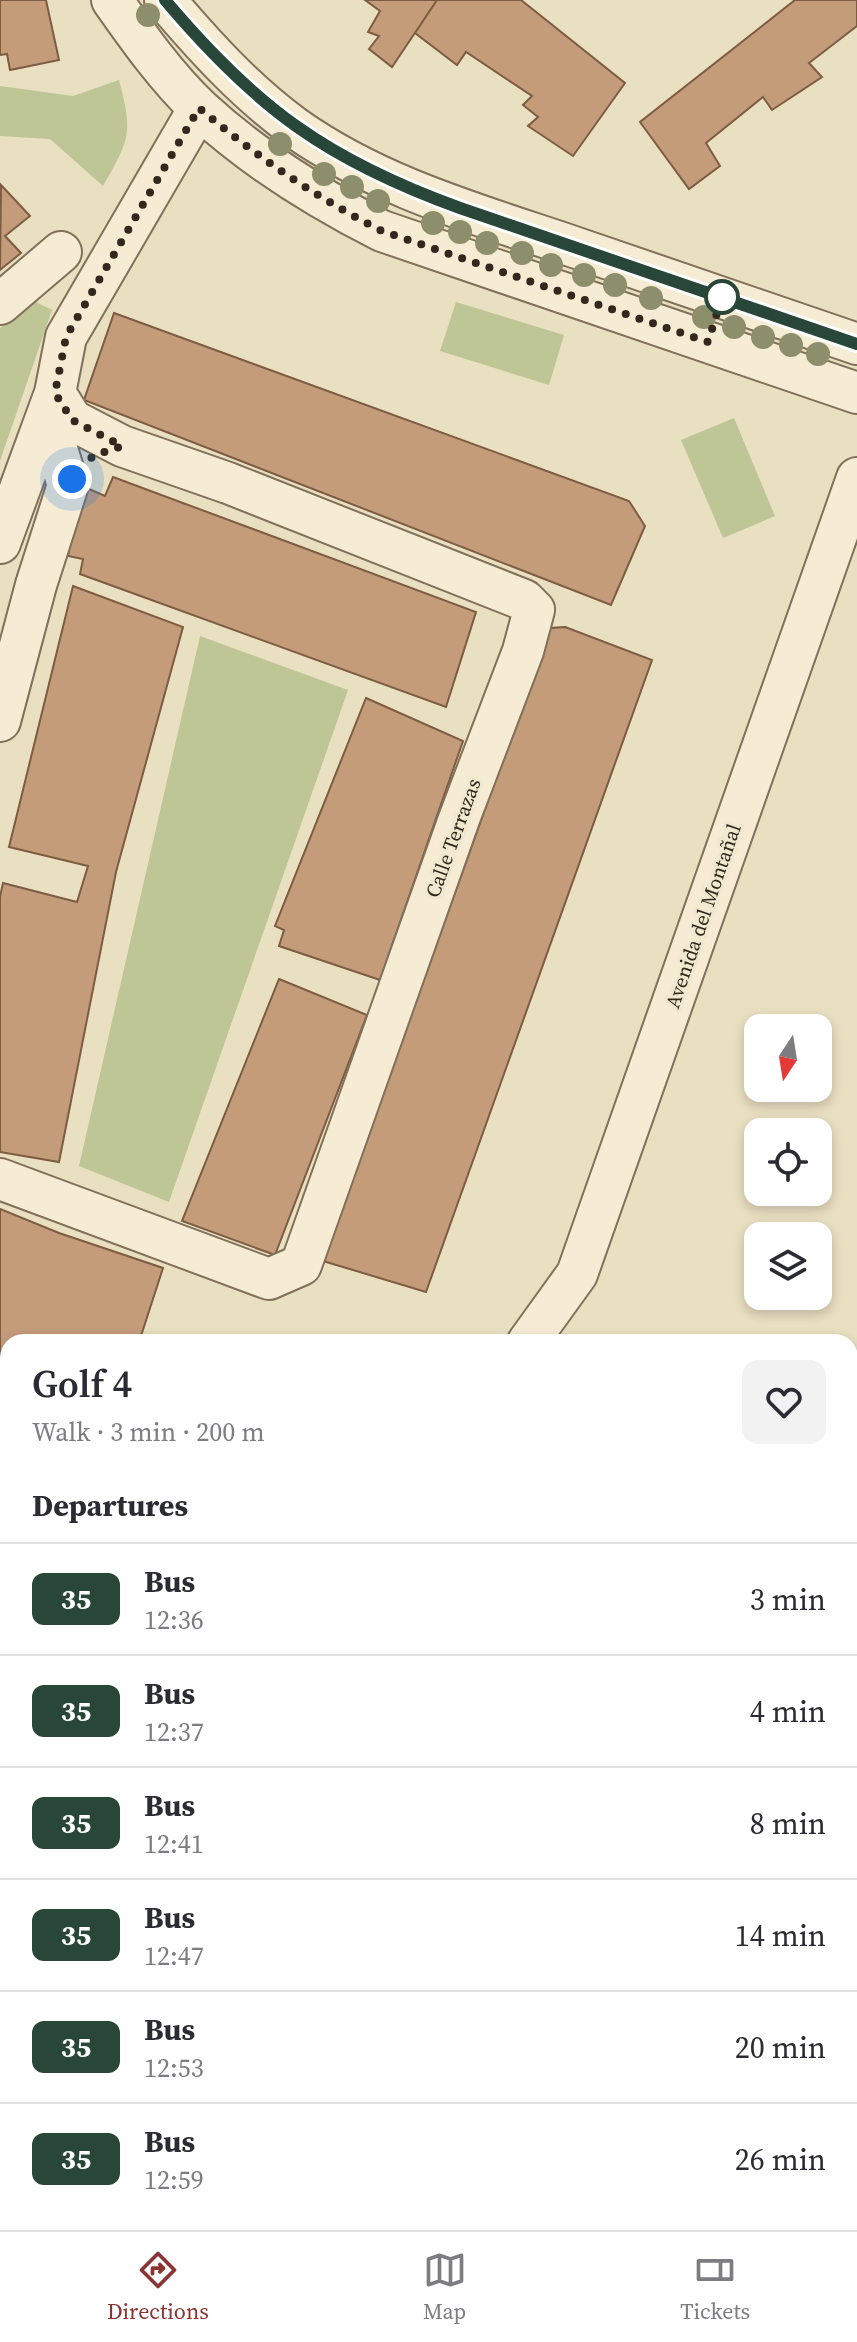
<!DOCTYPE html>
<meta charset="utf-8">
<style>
body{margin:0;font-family:"Source Serif 4",serif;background:#f2f2f3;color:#2b2b33;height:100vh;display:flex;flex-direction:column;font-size:30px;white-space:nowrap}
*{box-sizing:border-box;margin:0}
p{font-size:26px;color:#7c7c81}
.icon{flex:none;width:44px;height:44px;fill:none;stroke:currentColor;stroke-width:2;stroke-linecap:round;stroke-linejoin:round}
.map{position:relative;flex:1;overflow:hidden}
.sheet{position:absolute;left:0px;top:1334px;width:858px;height:896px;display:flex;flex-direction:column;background:#fff;border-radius:24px 24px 0 0;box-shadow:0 4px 12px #0003}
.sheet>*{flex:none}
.badge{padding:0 16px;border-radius:12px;font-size:28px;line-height:52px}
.needle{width:52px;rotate:192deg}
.tools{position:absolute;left:744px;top:1014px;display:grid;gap:16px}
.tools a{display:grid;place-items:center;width:88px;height:88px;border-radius:16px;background:#fff;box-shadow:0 4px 12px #0003;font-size:40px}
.you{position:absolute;width:40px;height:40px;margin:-20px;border:6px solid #fff;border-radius:50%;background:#1a73e8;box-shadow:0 0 0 12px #1a73e833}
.map>.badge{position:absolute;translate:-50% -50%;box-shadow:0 0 0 4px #fff}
h2{padding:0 32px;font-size:30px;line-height:72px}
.round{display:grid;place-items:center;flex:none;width:84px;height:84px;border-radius:16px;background:#f2f2f3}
.overview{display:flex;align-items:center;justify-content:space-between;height:136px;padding:0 32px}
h1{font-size:38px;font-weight:600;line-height:60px}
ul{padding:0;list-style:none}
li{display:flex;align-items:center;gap:24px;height:112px;padding:0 32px;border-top:2px solid #e1e1e2}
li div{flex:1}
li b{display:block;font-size:30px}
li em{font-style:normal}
li .badge{min-width:88px;font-weight:700;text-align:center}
.tab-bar{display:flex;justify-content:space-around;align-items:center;height:112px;border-top:2px solid #e1e1e2;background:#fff;font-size:22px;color:#7c7c81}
.tab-bar a{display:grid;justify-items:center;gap:4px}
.tab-bar .current{color:#8a3330}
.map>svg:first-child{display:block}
.green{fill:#bec696}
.building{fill:#c49c7a;stroke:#7d5c42;stroke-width:2}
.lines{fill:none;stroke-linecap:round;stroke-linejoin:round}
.minor-casing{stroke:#81705a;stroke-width:44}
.path{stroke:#81705a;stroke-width:5;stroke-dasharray:6 4;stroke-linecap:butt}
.minor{stroke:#f5ecd3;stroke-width:40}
.tree{fill:#8d8e6b}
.line-casing{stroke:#fff;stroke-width:18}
.line{stroke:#294738;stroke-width:12}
.walk{stroke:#32281d;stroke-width:8;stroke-dasharray:0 14.4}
.stop-dot{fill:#fff;stroke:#294738;stroke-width:4}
.labels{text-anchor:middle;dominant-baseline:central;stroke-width:7;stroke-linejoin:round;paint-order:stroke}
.street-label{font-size:20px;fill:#32281d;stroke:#f1e9cf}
</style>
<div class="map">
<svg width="857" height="2230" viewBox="0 0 857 2230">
<rect width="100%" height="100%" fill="#e9dfc1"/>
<path class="green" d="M 119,80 C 133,133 130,139 103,186 L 50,139 L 0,136 L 0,86 L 73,96 Z
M 32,300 L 52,310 L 0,461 L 0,328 Z
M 456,302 L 564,335 L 549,385 L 440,351 Z
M 734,418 L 775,516 L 723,538 L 681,440 Z
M 200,636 L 348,690 L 169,1202 L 79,1166 Z
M 857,1402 L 857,2230 L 91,2230 L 101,2222 L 850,2222 L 850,1413 Z"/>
<path class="building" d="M 0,0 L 46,0 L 59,60 L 10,70 L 7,54 L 0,55 Z
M 365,0 L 437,0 L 392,67 L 369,49 L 379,36 L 368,32 L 380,11 Z
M 437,0 L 521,0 L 625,83 L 573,156 L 528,126 L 538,117 L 523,105 L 532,96 L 466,52 L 457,65 L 415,33 Z
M 795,0 L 857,0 L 857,26 L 809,63 L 822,77 L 772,110 L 763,97 L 706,143 L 720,166 L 689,189 L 640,122 Z
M 1,185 L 30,216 L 5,236 L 21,253 L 0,270 Z
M 114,313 L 629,501 L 645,526 L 611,605 L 84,400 Z
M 113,477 L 476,612 L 446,707 L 80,574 L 83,559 L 68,556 L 71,534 L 87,488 L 105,496 Z
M 73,586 L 183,627 L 116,872 L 59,1162 L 0,1152 L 0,897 L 3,883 L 77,902 L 88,866 L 9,847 Z
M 565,627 L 652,660 L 426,1292 L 323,1261 L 550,628 Z
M 366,698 L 463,741 L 380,980 L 279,946 L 284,930 L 275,926 Z
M 279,979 L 367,1015 L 275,1255 L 182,1221 Z
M 0,1209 L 59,1233 L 163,1268 L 139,1342 L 8,1342 L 8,1506 L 0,1518 Z"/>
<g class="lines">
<g class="minor-casing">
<path id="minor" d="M 112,0 C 138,37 167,78 200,109 C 254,159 317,198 382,231 L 857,393
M 165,0 C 205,47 245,91 294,127 C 377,186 476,214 571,246 C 667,278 762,311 857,344
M 0,304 L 61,252
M 0,543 L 55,393 L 66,337 L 199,108
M 0,721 L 36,585 L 68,485 L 47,417
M 0,1179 L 269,1279 L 301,1265 L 459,819 L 523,651 L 534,610 L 524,600 L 228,483 L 122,446 L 72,420 L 55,393
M 528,1342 L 577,1274 L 857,478
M 0,1586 L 8,1585"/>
</g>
<path class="path" d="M 850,2106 L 857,2114"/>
<use href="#minor" class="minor"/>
</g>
<g class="tree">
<circle cx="148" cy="15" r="12"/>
<circle cx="280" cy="144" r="12"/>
<circle cx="324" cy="174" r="12"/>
<circle cx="352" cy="187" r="12"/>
<circle cx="378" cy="201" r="12"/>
<circle cx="433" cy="223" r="12"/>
<circle cx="460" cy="232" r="12"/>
<circle cx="487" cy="243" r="12"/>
<circle cx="522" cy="253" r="12"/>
<circle cx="551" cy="265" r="12"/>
<circle cx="584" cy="275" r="12"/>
<circle cx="615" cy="285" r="12"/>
<circle cx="651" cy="298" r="12"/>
<circle cx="704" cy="317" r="12"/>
<circle cx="734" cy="327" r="12"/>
<circle cx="763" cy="337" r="12"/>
<circle cx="791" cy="345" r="12"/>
<circle cx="818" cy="354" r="12"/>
</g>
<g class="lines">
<g class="line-casing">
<path id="line" d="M 165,0 C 256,108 327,160 460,208 L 857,344"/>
</g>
<use href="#line" class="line"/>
<path class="walk" d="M 72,479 L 93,456 L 122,446 L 72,420 L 55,393 L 66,337 L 199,108 C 256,156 315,197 382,231 L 708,342 L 722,297"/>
</g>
<circle class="stop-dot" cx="722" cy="297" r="16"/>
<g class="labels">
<g class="street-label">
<text transform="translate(453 838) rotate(-70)">Calle Terrazas</text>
<text transform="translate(703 916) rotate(-71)">Avenida del Montañal</text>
</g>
</g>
</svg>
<div class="tools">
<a><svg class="needle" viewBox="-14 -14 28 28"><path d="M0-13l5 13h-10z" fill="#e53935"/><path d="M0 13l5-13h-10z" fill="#7c7c81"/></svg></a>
<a><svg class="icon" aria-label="locate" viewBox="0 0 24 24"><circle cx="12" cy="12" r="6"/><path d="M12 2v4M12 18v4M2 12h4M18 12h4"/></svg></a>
<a><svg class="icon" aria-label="layers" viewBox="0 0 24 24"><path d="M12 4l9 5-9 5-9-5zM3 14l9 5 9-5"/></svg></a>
</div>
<div class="you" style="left:72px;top:479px"></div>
<section class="sheet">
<div class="overview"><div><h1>Golf 4</h1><p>Walk · 3 min · 200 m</p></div><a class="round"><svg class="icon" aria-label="heart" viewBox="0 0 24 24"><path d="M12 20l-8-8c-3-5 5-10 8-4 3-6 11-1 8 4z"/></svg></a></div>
<h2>Departures</h2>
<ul>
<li><span class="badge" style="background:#294738;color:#fff">35</span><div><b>Bus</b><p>12:36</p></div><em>3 min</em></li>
<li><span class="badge" style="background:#294738;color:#fff">35</span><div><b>Bus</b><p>12:37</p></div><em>4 min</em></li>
<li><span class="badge" style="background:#294738;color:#fff">35</span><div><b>Bus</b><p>12:41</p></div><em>8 min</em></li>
<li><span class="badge" style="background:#294738;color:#fff">35</span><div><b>Bus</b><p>12:47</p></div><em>14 min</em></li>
<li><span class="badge" style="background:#294738;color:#fff">35</span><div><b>Bus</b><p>12:53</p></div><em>20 min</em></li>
<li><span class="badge" style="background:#294738;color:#fff">35</span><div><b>Bus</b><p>12:59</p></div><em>26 min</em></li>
</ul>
</section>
</div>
<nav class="tab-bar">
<a class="current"><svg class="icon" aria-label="directions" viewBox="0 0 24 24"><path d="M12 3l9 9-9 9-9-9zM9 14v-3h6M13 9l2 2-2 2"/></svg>Directions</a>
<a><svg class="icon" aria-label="map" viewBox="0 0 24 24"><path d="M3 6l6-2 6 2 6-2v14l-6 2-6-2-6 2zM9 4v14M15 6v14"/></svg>Map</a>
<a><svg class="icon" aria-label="tickets" viewBox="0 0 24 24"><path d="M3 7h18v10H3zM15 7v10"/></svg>Tickets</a>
</nav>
